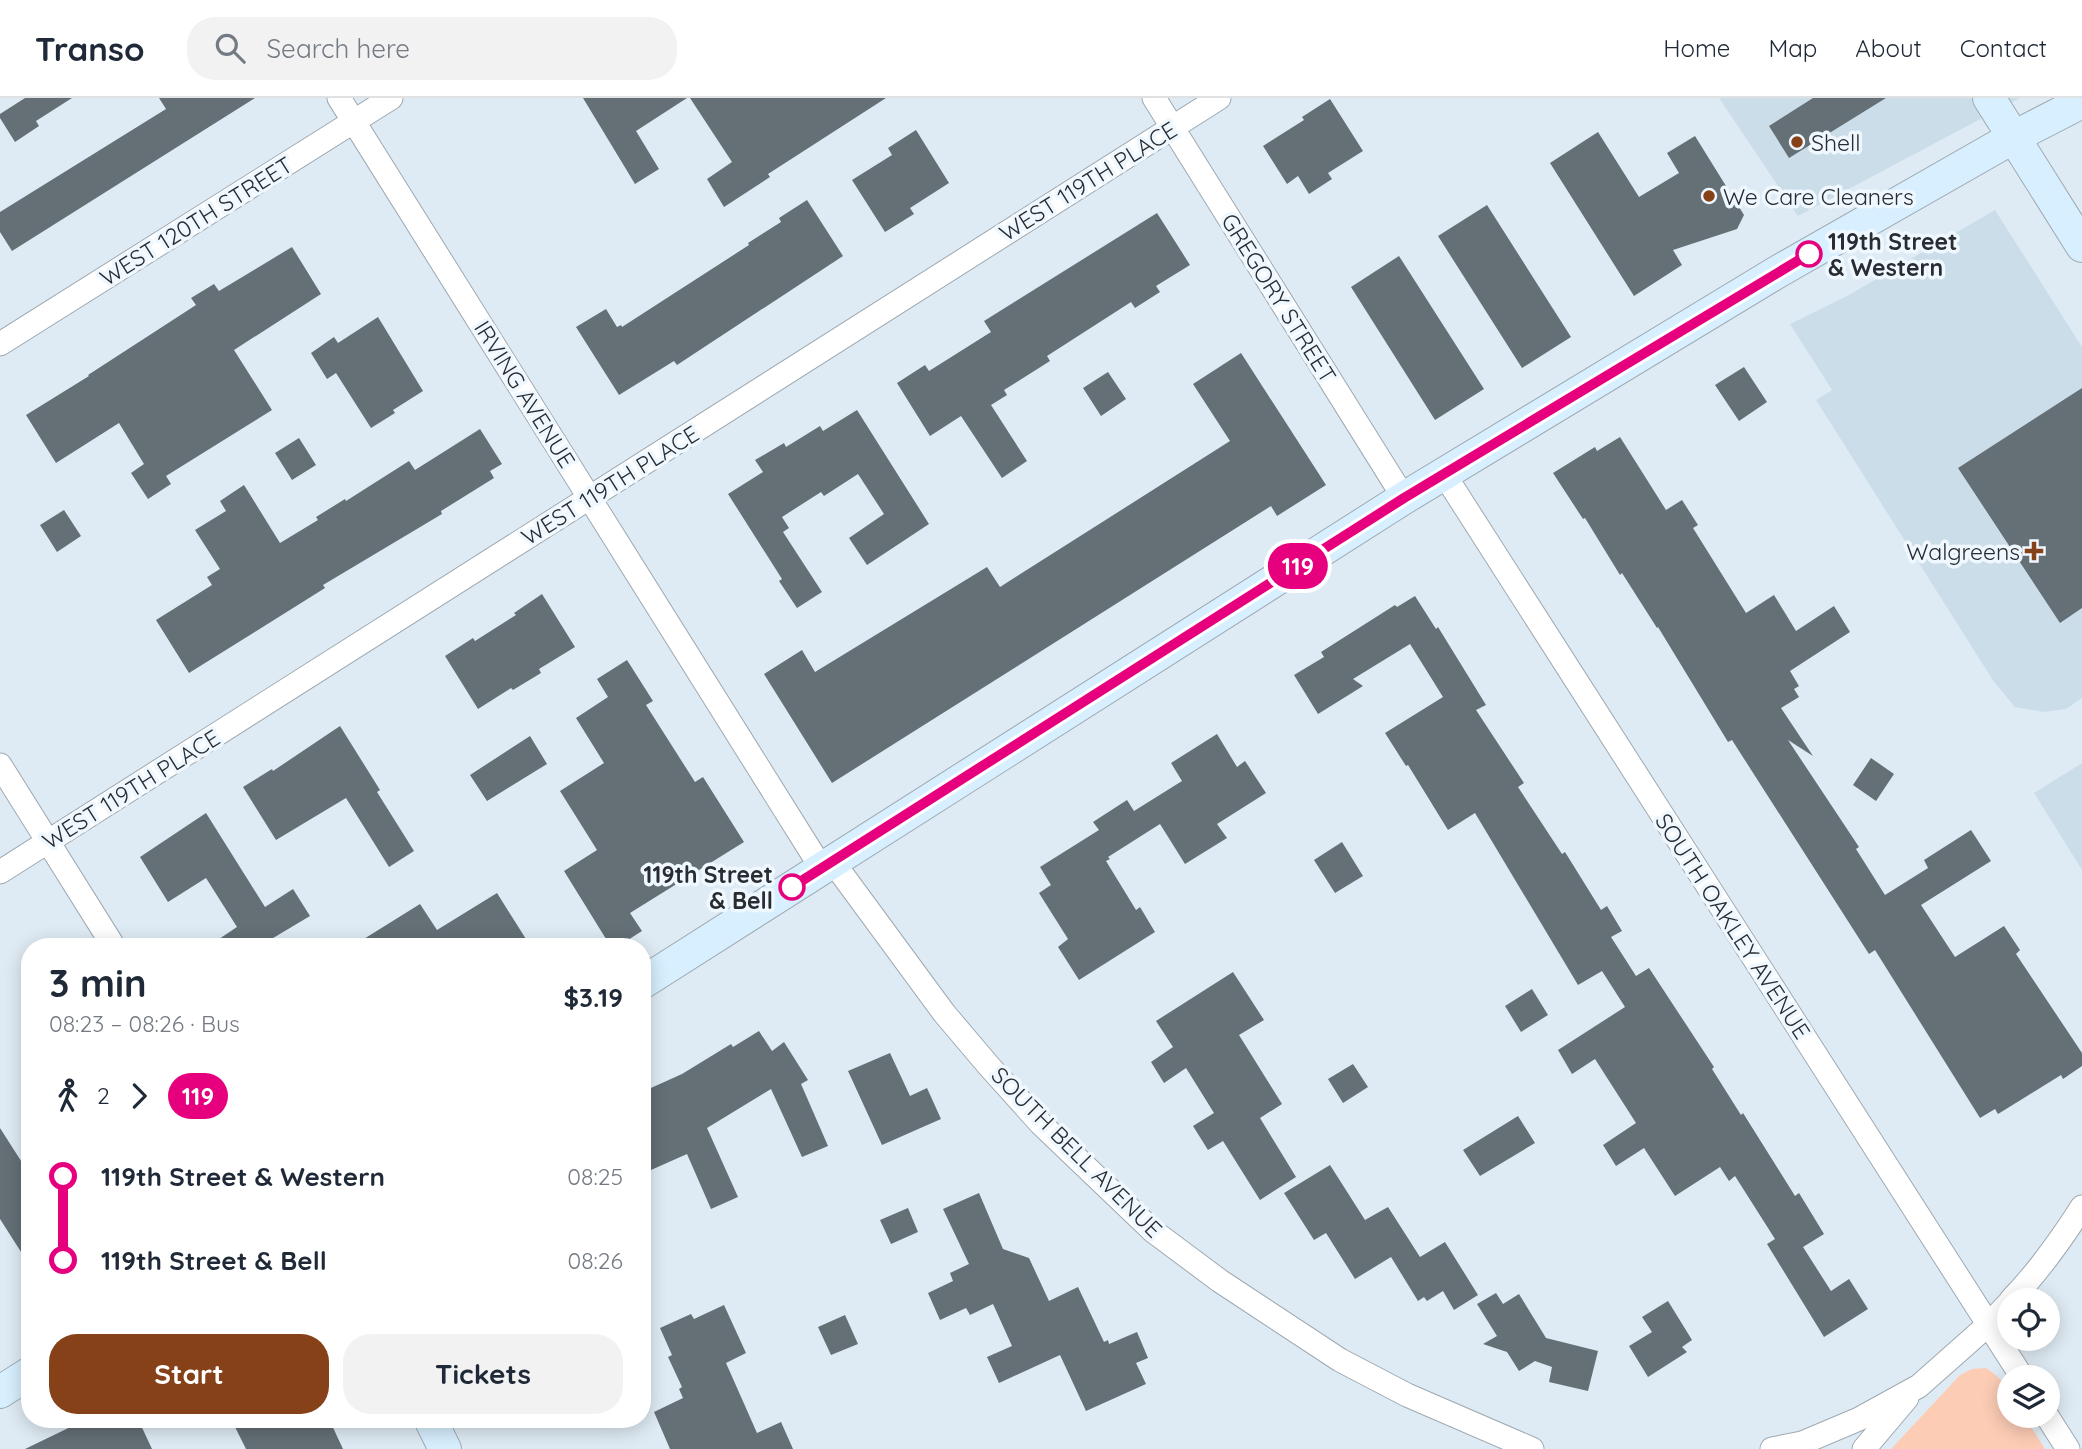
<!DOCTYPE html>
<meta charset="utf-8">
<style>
body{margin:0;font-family:Quicksand,sans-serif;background:#f2f2f3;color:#1f2937;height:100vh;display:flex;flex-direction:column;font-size:26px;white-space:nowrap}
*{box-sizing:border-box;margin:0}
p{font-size:23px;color:#747a83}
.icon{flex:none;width:38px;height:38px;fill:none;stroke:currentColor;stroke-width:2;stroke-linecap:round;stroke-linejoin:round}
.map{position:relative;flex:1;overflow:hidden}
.drawer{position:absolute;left:21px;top:840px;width:630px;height:490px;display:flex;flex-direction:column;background:#fff;border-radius:28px;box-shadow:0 4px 18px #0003}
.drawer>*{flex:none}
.badge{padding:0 14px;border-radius:23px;font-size:24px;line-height:46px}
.tools{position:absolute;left:1997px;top:1190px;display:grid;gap:14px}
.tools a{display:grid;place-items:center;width:63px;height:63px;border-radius:50%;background:#fff;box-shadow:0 4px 18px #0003;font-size:35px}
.map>.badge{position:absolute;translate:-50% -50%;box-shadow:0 0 0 4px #fff}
.legs{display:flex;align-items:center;gap:10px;height:77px;padding:0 28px;font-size:23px}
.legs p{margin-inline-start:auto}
.overview{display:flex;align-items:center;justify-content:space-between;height:119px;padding:0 28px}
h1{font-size:38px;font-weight:800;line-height:52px}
.action{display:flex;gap:14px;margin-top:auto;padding:14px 28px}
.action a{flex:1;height:80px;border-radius:28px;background:#864118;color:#fff;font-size:28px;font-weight:800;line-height:80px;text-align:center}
.action a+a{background:#f2f2f3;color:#1f2937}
ul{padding:0 28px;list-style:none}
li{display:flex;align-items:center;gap:24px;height:84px;font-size:26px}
li i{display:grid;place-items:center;width:10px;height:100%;margin:0 9px;background:currentColor}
li i::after{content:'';width:18px;height:18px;margin:-9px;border:5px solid;border-radius:50%;background:#fff}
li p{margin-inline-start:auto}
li:first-child i{background:linear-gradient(#0000 50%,currentColor 0)}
li:last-child i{background:linear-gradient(currentColor 50%,#0000 0)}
header{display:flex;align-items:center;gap:42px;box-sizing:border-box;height:98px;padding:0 35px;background:#fff;border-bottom:2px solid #e0e1e3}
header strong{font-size:33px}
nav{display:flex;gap:38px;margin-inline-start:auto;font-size:24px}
.search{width:490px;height:63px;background:#f2f2f3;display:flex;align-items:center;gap:18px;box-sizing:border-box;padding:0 24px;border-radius:28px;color:#747a83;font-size:26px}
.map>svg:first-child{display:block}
.built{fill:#ccddea}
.green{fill:#fcccb5}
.building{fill:#646f76}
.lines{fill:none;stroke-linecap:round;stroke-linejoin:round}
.street-casing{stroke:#9ea9b1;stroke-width:25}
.secondary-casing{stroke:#9ea9b1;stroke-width:34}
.street{stroke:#fff;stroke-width:23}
.secondary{stroke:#d7effe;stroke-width:32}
.line-1-casing{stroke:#fff;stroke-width:16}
.line-1{stroke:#e6007e;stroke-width:10}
.poi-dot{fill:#864118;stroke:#eff8ff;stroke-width:2.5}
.stop-1-dot{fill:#fff;stroke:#e6007e;stroke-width:3.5}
.labels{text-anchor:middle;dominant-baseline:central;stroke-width:7;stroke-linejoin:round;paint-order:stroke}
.poi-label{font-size:23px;fill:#292d31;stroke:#eff8ff;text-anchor:start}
.street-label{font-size:23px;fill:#292d31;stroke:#eff8ff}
.stop-label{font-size:23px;font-weight:bold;fill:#292d31;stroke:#eff8ff;text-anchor:start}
</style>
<header>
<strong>Transo</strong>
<div class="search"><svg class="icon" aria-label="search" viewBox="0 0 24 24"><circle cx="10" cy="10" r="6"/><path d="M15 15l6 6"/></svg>Search here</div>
<nav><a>Home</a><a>Map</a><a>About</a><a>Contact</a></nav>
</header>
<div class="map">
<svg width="2082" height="1351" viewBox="0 0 2082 1351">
<rect width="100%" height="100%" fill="#dfebf4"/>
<path class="built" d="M 1719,0 L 2020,0 L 1798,118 Z
M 1995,112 L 2082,249 L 2082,600 L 2066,611 L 2044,614 L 2015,609 L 1994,584 L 1816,302 L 1832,292 L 1790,226 L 1847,198 Z
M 2082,665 L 2082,772 L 2034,695 Z"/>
<path class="green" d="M 1986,1270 C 2008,1285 2009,1293 2009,1318 L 2024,1318 L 2045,1351 L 1891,1351 L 1960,1277 L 1972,1271 Z"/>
<path class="building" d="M 25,0 L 72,0 L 36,23 L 39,28 L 15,44 L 0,20 L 0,16 Z
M 159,0 L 255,0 L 12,153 L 0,134 L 0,114 L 166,11 Z
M 583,0 L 687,0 L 636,33 L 659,71 L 635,86 Z
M 690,0 L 886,0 L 768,76 L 770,79 L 724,109 L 707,81 L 732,64 Z
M 1813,0 L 1886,0 L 1789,60 L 1769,28 Z
M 1330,1 L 1363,53 L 1328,75 L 1332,81 L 1309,96 L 1298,78 L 1287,86 L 1263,48 L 1304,22 L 1302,19 Z
M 916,32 L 949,85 L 910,110 L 914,116 L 885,134 L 852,82 L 892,57 L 888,50 Z
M 1598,34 L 1639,99 L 1679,75 L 1667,55 L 1695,38 L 1744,117 L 1737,131 L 1673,152 L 1682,167 L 1634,198 L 1550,65 Z
M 807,102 L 843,158 L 677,267 L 674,263 L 619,297 L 576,229 L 606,211 L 617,229 L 621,227 L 622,229 L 749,147 L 748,145 L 781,124 L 779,120 Z
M 1487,107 L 1571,239 L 1522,270 L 1438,138 Z
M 1157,115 L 1190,167 L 1156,188 L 1160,194 L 1135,210 L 1131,204 L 1047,258 L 1050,263 L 1004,292 L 1007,297 L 991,307 L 1027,363 L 1002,380 L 961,318 L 930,338 L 897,285 L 925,267 L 929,273 L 991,234 L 984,223 Z
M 292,149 L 321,196 L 234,252 L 272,312 L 166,378 L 171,386 L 148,401 L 131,375 L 144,366 L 119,325 L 56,365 L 26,317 L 89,278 L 88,277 L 196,207 L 191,200 L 214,186 L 219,193 Z
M 1399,158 L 1484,291 L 1435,322 L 1351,189 Z
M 378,219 L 423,293 L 393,312 L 395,315 L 371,330 L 336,275 L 327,281 L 311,255 L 334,239 L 338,245 Z
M 1241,255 L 1326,387 L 1277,418 L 1271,408 L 832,685 L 764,576 L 802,552 L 815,574 L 987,469 L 1000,489 L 1230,343 L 1193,286 Z
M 1744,269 L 1767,304 L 1739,323 L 1715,287 Z
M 1108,274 L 1126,301 L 1101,318 L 1083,290 Z
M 2082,290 L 2082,510 L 2060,525 L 1958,370 Z
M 857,312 L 929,426 L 867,467 L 849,440 L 884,416 L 858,376 L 824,398 L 821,394 L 782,419 L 789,430 L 783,434 L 822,494 L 797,510 L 779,483 L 782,481 L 728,396 L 763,374 L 755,362 L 784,345 L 786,349 L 820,328 L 823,333 Z
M 480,331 L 502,366 L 490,373 L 494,380 L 441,413 L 442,416 L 323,487 L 325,490 L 189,575 L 156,522 L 212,487 L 207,479 L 220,471 L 195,432 L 226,413 L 220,403 L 244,387 L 280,445 L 318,422 L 316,419 L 345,401 L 346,403 L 409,363 L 415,372 Z
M 1620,339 L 1666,412 L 1682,402 L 1698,427 L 1693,430 L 1746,515 L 1774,497 L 1796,533 L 1834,508 L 1850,534 L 1790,573 L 1799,588 L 1794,591 L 1799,599 L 1781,610 L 1813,658 L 1788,642 L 1859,749 L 1856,751 L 1885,797 L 1928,770 L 1924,762 L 1971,732 L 1991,763 L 1921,807 L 1955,859 L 2004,828 L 2020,852 L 2016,856 L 2082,955 L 2082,968 L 2063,981 L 2061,977 L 1998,1016 L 1995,1011 L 1980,1020 L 1875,852 L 1869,856 L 1732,642 L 1728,644 L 1658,529 L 1657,530 L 1622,475 L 1620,477 L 1585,420 L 1583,421 L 1553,375 L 1595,349 L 1597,353 Z
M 299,340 L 316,367 L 292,382 L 275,355 Z
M 64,412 L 81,438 L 57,454 L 40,427 Z
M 542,496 L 575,549 L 539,571 L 541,575 L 513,592 L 511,590 L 478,611 L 445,558 L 473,540 L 475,543 L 516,517 L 514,515 Z
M 1415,498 L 1436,531 L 1438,529 L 1486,607 L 1476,612 L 1524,685 L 1518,689 L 1562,756 L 1565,754 L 1601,812 L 1607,808 L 1622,833 L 1611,839 L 1636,878 L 1649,870 L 1714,969 L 1712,971 L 1741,1017 L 1743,1015 L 1795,1098 L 1799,1095 L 1824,1136 L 1803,1149 L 1831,1193 L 1849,1181 L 1868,1211 L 1824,1239 L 1767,1146 L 1775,1141 L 1735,1078 L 1729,1083 L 1720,1069 L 1675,1098 L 1644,1050 L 1616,1068 L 1603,1047 L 1636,1025 L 1595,961 L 1572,976 L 1558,952 L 1625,909 L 1602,873 L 1578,887 L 1475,715 L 1448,732 L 1408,667 L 1406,668 L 1385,635 L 1443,599 L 1410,546 L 1353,581 L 1363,588 L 1318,616 L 1294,577 L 1324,559 L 1321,554 L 1395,507 L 1397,509 Z
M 627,562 L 653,603 L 646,607 L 695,684 L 703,679 L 744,744 L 630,815 L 642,833 L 617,849 L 611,849 L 564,773 L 597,752 L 560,693 L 604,665 L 576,620 L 608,599 L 597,581 Z
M 340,628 L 380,692 L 377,694 L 414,753 L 389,769 L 346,700 L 276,742 L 243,689 L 272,671 L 273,673 Z
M 1217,636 L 1237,669 L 1245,663 L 1266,695 L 1217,726 L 1227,740 L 1185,766 L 1160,726 L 1108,759 L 1110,761 L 1106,763 L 1136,812 L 1140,809 L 1155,834 L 1079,882 L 1058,849 L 1068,841 L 1039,795 L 1051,787 L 1040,769 L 1099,732 L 1093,724 L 1127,702 L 1134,713 L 1182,683 L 1171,665 Z
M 530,638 L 547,666 L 487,703 L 470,677 Z
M 1871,660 L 1894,676 L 1876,703 L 1853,687 Z
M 206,715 L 265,809 L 293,791 L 310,818 L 258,849 L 207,849 L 237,829 L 206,780 L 168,804 L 140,759 Z
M 1342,744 L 1363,778 L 1335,795 L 1314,762 Z
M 497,795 L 531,849 L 351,849 L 420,806 L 437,832 Z
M 1233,874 L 1264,922 L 1239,937 L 1282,1006 L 1260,1020 L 1296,1079 L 1260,1102 L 1223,1043 L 1208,1052 L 1193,1028 L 1214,1015 L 1186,970 L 1164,985 L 1151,964 L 1173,949 L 1156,923 Z
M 1532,891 L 1548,917 L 1521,934 L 1505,908 Z
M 759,933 L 772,953 L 784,944 L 808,982 L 801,986 L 828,1048 L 802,1059 L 771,991 L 707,1030 L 738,1099 L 711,1111 L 687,1056 L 642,1076 L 642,994 L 682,976 L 731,946 L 733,949 Z
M 890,955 L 910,998 L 927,990 L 941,1021 L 882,1047 L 848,973 Z
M 1353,966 L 1368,989 L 1343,1005 L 1328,981 Z
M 1518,1018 L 1535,1045 L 1480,1078 L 1463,1052 Z
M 0,1030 L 30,1077 L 30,1168 L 0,1121 Z
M 1330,1067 L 1365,1122 L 1388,1109 L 1420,1159 L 1445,1144 L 1478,1197 L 1454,1212 L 1443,1193 L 1427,1203 L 1424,1199 L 1418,1203 L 1391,1159 L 1355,1181 L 1326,1135 L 1314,1142 L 1284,1095 Z
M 979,1095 L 1003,1151 L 1029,1160 L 1049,1203 L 1078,1189 L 1104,1244 L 1108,1242 L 1109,1246 L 1137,1234 L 1148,1260 L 1136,1265 L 1146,1286 L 1086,1313 L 1060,1257 L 999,1285 L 987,1259 L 1012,1248 L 993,1206 L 970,1217 L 966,1210 L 940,1222 L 928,1195 L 953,1183 L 950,1175 L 969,1166 L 943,1111 Z
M 908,1110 L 918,1134 L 891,1146 L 880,1122 Z
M 1496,1195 L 1503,1206 L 1519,1196 L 1546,1240 L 1598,1253 L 1588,1293 L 1549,1284 L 1552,1269 L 1535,1263 L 1519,1273 L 1507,1254 L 1483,1246 L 1497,1238 L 1477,1206 Z
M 1668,1203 L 1692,1242 L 1682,1249 L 1687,1254 L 1648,1279 L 1629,1248 L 1652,1234 L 1642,1219 Z
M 724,1207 L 746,1255 L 726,1265 L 757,1335 L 781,1324 L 793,1351 L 670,1351 L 654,1314 L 683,1300 L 679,1291 L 682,1289 L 668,1259 L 672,1257 L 660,1230 L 691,1216 L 694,1221 Z
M 845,1217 L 858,1246 L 831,1257 L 818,1229 Z
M 87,1321 L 138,1321 L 152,1351 L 25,1351 Z
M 231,1321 L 329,1321 L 343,1351 L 246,1351 Z"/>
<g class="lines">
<g class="street-casing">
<path id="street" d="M 339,0 L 822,771
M 1154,0 L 1404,400
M 0,246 L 391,0
M 1444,376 L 2022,1279
M 0,667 L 114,849
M 833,764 L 944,915 L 988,967 L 1041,1026 L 1153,1133 L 1220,1183 L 1340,1262 L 1407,1297 L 1532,1351
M 0,774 L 1219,0
M 2011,1202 C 2038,1174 2061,1142 2082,1109
M 2047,1318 L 2068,1351
M 1772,1351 L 1802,1345 L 1859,1321 L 1919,1288 L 1989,1226 L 2009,1205
M 1864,1351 L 1907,1300"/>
</g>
<g class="secondary-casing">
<path id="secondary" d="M 1989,0 L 2082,148
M 642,885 L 1404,400 L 1779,173 L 2014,39 L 2082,4
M 0,1294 L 30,1275
M 430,1321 L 445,1351"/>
</g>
<use href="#street" class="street"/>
<use href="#secondary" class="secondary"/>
</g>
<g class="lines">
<g class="line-1-casing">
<path id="line-1" d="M 792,789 L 1404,400 L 1809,156"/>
</g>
<use href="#line-1" class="line-1"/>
</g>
<g class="poi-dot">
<circle cx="1797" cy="44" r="7"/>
<circle cx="1709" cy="98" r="7"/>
<path d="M2030.5 442.5h7v7h7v7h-7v7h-7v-7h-7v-7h7z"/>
</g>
<g class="stop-1-dot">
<circle cx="1809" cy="156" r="12"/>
<circle cx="792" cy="789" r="12"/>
</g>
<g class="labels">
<g class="poi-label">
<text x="1811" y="44">Shell</text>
<text x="1723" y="98">We Care Cleaners</text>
<text x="2020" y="453" text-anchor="end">Walgreens</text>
</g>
<g class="street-label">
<text transform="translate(1088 83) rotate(-32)">WEST 119TH PLACE</text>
<text transform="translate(196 123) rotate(-32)">WEST 120TH STREET</text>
<text transform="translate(1279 200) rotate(58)">GREGORY STREET</text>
<text transform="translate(525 296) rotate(58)">IRVING AVENUE</text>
<text transform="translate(610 387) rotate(-32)">WEST 119TH PLACE</text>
<text transform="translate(131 691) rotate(-32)">WEST 119TH PLACE</text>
<text transform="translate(1733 828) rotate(57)">SOUTH OAKLEY AVENUE</text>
<text transform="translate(1077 1054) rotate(45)">SOUTH BELL AVENUE</text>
</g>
<g class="stop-label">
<text x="1828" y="143">119th Street<tspan x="1828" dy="26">&amp; Western</tspan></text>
<text x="773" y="776" text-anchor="end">119th Street<tspan x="773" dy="26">&amp; Bell</tspan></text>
</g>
</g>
</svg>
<div class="tools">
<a><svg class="icon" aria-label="locate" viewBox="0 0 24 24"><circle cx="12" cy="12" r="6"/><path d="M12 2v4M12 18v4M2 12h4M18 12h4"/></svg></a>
<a><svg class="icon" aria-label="layers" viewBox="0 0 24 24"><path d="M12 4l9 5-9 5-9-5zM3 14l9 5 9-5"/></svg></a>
</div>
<b class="badge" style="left:1298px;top:468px;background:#e6007e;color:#fff">119</b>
<section class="drawer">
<div class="overview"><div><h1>3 min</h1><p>08:23 – 08:26 · Bus</p></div><b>$3.19</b></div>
<div class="legs"><svg class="icon" aria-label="walk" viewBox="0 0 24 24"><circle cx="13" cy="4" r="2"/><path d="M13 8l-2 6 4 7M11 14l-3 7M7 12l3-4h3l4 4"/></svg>2<svg class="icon" aria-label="forward" viewBox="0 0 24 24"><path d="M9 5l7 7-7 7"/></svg><b class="badge" style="background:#e6007e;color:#fff">119</b></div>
<ul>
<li><i style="color:#e6007e"></i><b>119th Street &amp; Western</b><p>08:25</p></li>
<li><i style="color:#e6007e"></i><b>119th Street &amp; Bell</b><p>08:26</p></li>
</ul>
<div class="action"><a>Start</a><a>Tickets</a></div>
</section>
</div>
